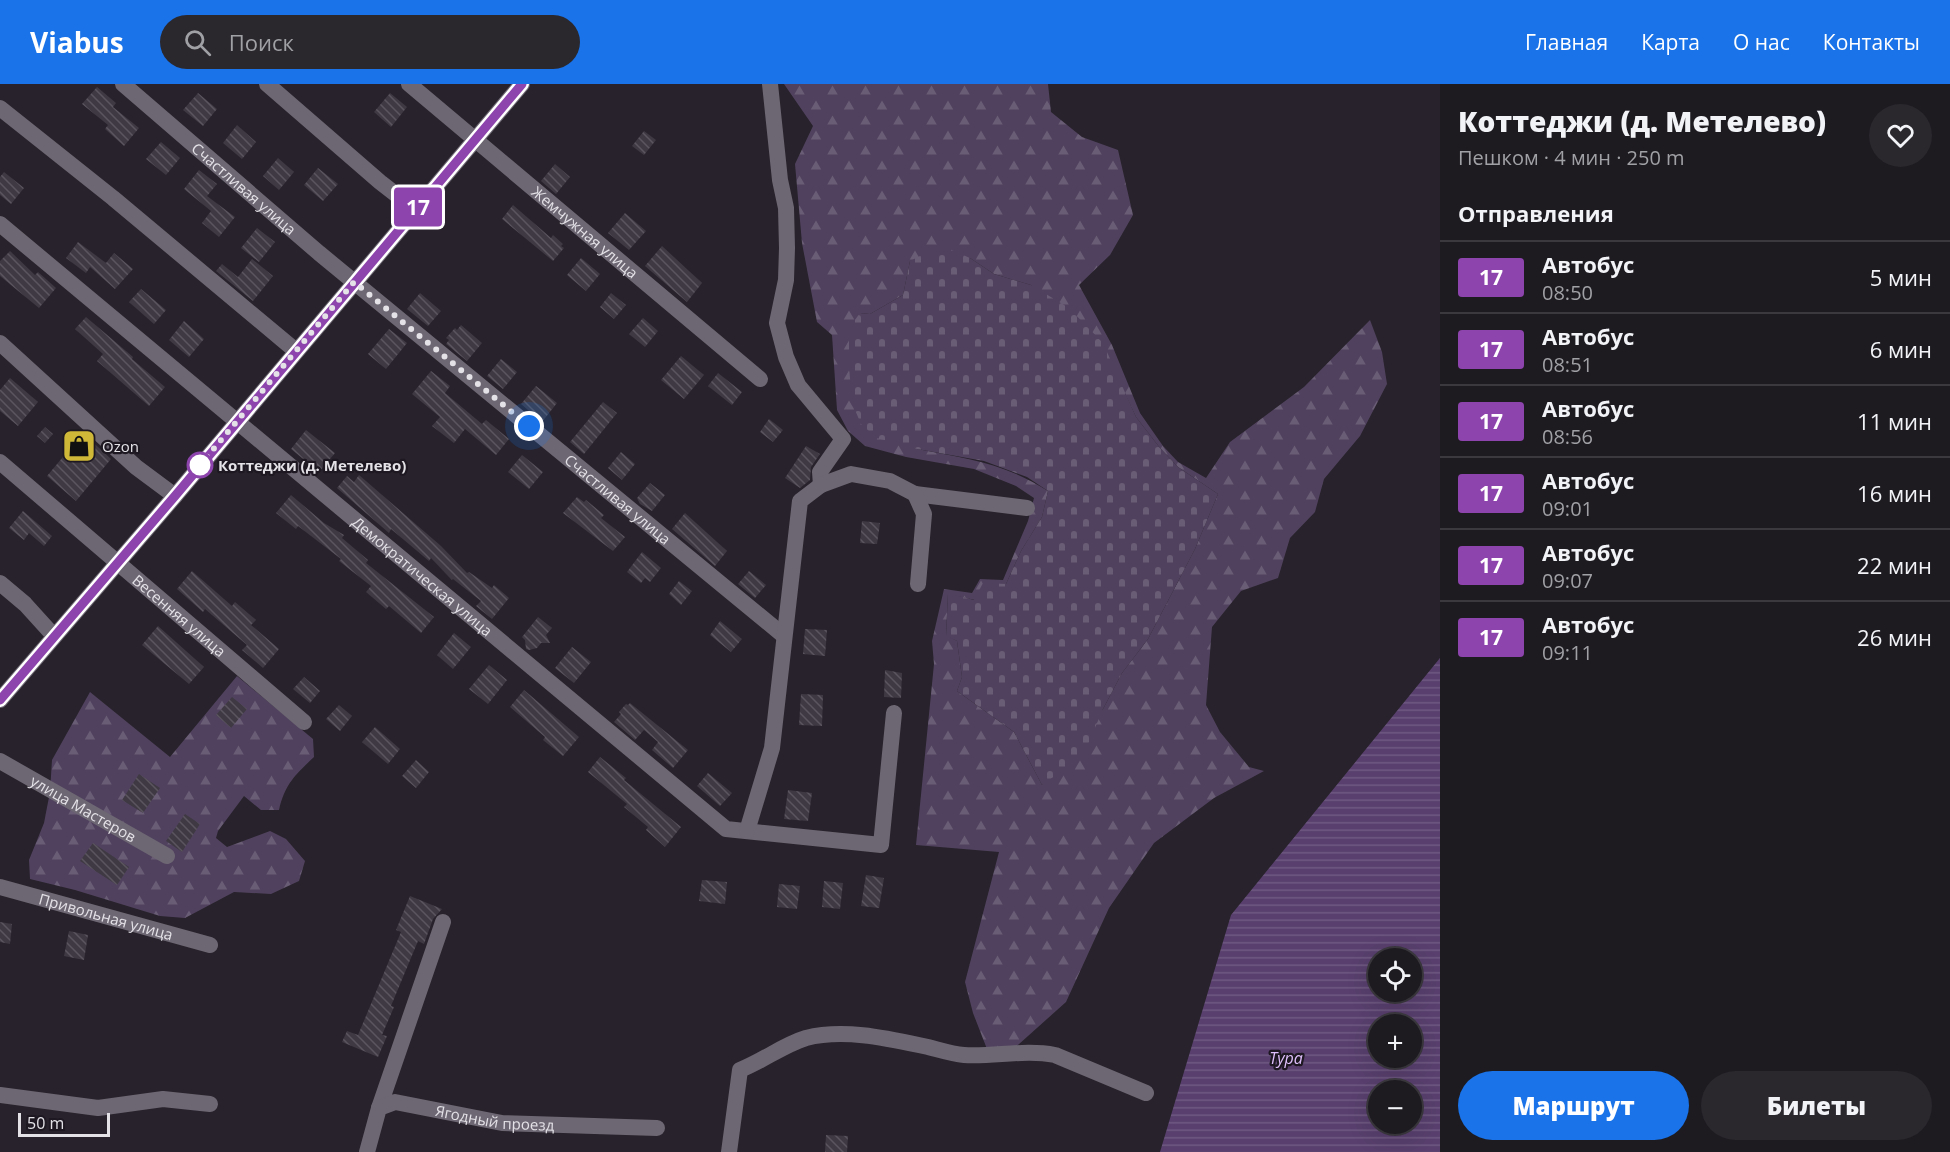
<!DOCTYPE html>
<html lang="ru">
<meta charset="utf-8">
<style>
body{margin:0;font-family:"Open Sans",sans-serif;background:#2a272d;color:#f1f3f6;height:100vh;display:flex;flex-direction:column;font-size:22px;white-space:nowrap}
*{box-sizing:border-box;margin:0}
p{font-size:20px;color:#a0a1a5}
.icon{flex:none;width:33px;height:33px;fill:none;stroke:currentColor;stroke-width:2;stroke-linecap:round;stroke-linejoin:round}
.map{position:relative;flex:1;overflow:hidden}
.panel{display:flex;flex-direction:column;background:#1d1a20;width:510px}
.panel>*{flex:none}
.badge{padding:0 12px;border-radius:4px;font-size:21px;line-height:39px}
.fabs{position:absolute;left:1368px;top:864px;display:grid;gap:12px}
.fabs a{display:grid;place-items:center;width:54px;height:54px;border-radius:50%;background:#1d1a20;box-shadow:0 6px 24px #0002,0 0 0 2px #3b383e;font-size:30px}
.scale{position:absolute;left:18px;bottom:15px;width:92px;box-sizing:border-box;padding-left:6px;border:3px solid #e4e1e7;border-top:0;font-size:16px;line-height:21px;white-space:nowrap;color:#e4e1e7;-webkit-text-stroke:4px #1d1821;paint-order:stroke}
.you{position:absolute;width:30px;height:30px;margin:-15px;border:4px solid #fff;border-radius:50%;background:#1a73e8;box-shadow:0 0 0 9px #1a73e833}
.map>.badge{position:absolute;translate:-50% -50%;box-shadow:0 0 0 3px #fff}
h2{padding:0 18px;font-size:22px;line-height:54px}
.round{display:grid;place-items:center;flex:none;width:63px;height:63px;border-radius:32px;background:#2a272d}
.head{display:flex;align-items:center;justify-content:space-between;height:102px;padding:0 18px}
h1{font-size:28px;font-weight:800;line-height:45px}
.primary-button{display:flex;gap:12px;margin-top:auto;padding:12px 18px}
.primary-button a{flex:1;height:69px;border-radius:36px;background:#1a73e8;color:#fff;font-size:24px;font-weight:800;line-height:69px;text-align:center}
.primary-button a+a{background:#2a272d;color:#f1f3f6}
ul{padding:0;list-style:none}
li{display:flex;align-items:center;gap:18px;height:72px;padding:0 18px;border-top:2px solid #3b383e}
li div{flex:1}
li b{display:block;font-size:22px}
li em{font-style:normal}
li .badge{min-width:66px;font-weight:700;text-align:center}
header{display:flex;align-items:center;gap:36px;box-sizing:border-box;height:84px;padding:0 30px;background:#1a73e8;color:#fff}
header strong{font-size:28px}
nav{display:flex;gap:33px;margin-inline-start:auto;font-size:21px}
.search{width:420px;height:54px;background:#2a272d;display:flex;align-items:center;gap:15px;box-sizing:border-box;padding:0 21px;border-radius:33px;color:#a0a1a5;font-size:22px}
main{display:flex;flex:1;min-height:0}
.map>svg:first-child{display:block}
.forest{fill:url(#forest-firs);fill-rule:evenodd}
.cemetery{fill:url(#cemetery-stones)}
.water{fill:url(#water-rules);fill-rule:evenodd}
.building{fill:url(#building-back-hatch)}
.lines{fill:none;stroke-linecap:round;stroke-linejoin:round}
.minor{stroke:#6d6773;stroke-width:16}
.line-casing{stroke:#fff;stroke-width:14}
.line{stroke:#8e44ad;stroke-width:9}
.walk{stroke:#e4e1e7;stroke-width:6;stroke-dasharray:0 10.8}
.stop-dot{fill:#fff;stroke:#8e44ad;stroke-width:3}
.labels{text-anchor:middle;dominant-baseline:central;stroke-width:4.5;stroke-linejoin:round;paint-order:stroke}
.street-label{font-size:15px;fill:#e4e1e7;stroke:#1d1821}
.poi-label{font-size:15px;fill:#e4e1e7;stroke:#1d1821;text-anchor:start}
.stop-label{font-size:15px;font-weight:bold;fill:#e4e1e7;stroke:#1d1821;text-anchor:start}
.water-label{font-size:16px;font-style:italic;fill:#dfbffb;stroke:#1d1821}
</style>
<header>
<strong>Viabus</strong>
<div class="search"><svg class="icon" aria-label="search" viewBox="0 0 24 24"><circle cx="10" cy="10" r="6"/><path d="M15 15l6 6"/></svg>Поиск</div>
<nav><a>Главная</a><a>Карта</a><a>О нас</a><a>Контакты</a></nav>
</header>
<main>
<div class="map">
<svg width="1440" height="1068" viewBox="0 0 1440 1068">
<defs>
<pattern id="forest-firs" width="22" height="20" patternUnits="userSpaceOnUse" patternTransform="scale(1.5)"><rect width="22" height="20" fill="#50415e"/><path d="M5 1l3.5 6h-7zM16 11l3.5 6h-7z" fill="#695c75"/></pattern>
<pattern id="cemetery-stones" width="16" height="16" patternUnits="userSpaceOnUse" patternTransform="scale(1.5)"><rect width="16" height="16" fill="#50415e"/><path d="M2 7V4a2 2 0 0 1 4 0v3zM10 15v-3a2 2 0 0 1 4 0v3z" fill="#695c75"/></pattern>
<pattern id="water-rules" width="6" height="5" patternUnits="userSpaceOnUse" patternTransform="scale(1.5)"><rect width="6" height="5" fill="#583f6d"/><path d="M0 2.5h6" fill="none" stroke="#705a82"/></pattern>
<pattern id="building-back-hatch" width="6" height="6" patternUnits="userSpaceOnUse" patternTransform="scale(1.5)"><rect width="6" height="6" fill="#3e3943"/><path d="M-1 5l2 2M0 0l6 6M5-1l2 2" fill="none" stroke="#5a555e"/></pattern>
</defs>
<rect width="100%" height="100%" fill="#27222b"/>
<path class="forest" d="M 784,0 L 1048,0 L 1051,28 L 1082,53 L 1118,66 L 1133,131 L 1110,171 L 1079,201 L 1112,261 L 1140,329 L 1163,362 L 1178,378 L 1206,394 L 1230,358 L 1304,303 L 1370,236 L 1382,268 L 1387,300 L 1360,352 L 1324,395 L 1315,428 L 1290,454 L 1278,494 L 1241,507 L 1212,543 L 1206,621 L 1220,648 L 1249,683 L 1264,687 L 1214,714 L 1154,759 L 1109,824 L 1066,918 L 1009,969 L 987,965 L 973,929 L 965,898 L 999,768 L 916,761 L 934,580 L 932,557 L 944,505 L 972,509 L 980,495 L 1003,496 L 1028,437 L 1034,414 L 1016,402 L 974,385 L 906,373 L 865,362 L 848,347 L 837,326 L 832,251 L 817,238 L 802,159 L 795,80 L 813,42 ZM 970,174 L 994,190 L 1031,201 L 1120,299 L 1136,333 L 1160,364 L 1178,383 L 1218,410 L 1195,465 L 1148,555 L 1122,589 L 1103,625 L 1042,701 L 1014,648 L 957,607 L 962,593 L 957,557 L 946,551 L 948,510 L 975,516 L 1006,500 L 1021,467 L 1042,433 L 1048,407 C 1007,380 965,374 917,365 L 860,229 L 870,230 L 903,211 L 910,177 Z
M 237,592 L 313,655 L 314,673 C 295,691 285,700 279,726 L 261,726 L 244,712 L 218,747 L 216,754 L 227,763 L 270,747 L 286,755 L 305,777 L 299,797 L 271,810 L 234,808 L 185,834 L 160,832 L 75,806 L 30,795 L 29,776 L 44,739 L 50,708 L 52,676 L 90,608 L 170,673 Z"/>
<path class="cemetery" d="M 947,164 L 970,174 L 994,190 L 1031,201 L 1069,224 L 1103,259 L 1136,333 L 1160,364 L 1178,383 L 1218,410 L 1195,465 L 1148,555 L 1122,589 L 1103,625 L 1083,672 L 1042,701 L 1014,648 L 957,607 L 962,593 L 957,557 L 946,552 L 948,509 L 974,516 L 983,499 L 1006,500 L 1021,467 L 1042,433 L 1048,407 L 1027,393 L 984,377 L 917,365 L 877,354 L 861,340 L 852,319 L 849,282 L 849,244 L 860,229 L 870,230 L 903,211 L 910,177 L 928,168 Z"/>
<path class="water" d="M 1440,574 L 1440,1068 L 1160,1068 L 1231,831 ZM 1378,874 L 1412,874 L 1412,908 L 1378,908 ZM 1378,940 L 1412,940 L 1412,974 L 1378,974 ZM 1378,1006 L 1412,1006 L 1412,1040 L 1378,1040 Z"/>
<path class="building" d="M 97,3 L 116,19 L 113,23 L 139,44 L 124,62 L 105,45 L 108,41 L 82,20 Z
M 198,9 L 217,25 L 203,42 L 183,26 Z
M 390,9 L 407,23 L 391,43 L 374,28 Z
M 237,41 L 256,58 L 242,75 L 223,59 Z
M 644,47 L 656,56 L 644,71 L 632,62 Z
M 161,58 L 180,74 L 166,91 L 146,75 Z
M 278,74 L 294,88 L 279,106 L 263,92 Z
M 555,80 L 570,93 L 556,110 L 541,97 Z
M 318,84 L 338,100 L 323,117 L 304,101 Z
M 199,86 L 217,100 L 207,112 L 235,133 L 219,153 L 202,139 L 211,127 L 184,105 Z
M 4,88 L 24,104 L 11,120 L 0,111 L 0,93 Z
M 513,121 L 551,154 L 553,151 L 563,160 L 561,162 L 564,164 L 553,177 L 502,135 Z
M 625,129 L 646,147 L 629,166 L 608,149 Z
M 257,144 L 275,158 L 259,178 L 241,164 Z
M 78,158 L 106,179 L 114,169 L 133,185 L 115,205 L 90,183 L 86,189 L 66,174 Z
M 662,162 L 702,199 L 687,218 L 645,182 Z
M 10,167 L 35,191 L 38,188 L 56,204 L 39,224 L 0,192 L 0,177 Z
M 581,174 L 600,190 L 586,207 L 567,191 Z
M 252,175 L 273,192 L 253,217 L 216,187 L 222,180 L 238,193 Z
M 141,205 L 166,226 L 154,240 L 129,218 Z
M 420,209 L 441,227 L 428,242 L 407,225 Z
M 611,209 L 626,221 L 614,235 L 600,223 Z
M 86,233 L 133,273 L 132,275 L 165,303 L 149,322 L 97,277 L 103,270 L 75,245 Z
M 643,234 L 658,247 L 645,263 L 629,250 Z
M 184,237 L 204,255 L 189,273 L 169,256 Z
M 461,241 L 482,259 L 467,277 L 446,260 L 449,256 L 446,254 L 455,244 L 457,246 Z
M 389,245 L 407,259 L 386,285 L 368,270 Z
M 681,272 L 704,291 L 684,315 L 661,296 Z
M 501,275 L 517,288 L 503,305 L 487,292 Z
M 431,287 L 450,302 L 445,309 L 482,340 L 486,336 L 509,355 L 496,371 L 465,345 L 454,359 L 432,342 L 440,333 L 412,310 Z
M 718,289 L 742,308 L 732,321 L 708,302 Z
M 10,294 L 38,318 L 18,342 L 0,327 L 0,306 Z
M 536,302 L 557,319 L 542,338 L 521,320 Z
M 603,318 L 617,329 L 584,370 L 570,358 Z
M 769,335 L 783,346 L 773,358 L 760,348 Z
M 45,343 L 53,350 L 45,359 L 37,352 Z
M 306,346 L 335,369 L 319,388 L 291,365 Z
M 83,349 L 111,375 L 76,417 L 47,392 Z
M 806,362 L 820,370 L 811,383 L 810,396 L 800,404 L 785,394 Z
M 621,368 L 635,380 L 622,396 L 608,384 Z
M 522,371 L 543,388 L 529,405 L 508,388 Z
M 359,391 L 441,462 L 467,489 L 469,488 L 492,504 L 494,501 L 509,514 L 492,535 L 476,522 L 481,517 L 453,495 L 452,496 L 431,474 L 429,477 L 391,445 L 389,449 L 337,404 L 347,392 L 354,398 Z
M 650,399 L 665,411 L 652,427 L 640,420 L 637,414 Z
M 291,411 L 324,439 L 344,451 L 342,454 L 368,476 L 366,479 L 434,533 L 421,549 L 389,522 L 386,525 L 366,508 L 371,502 L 339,477 L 341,475 L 298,442 L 296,445 L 276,429 Z
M 577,413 L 584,418 L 586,416 L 604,431 L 601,434 L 625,453 L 613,467 L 563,429 Z
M 23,427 L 52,452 L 44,462 L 29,449 L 24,456 L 9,444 Z
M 685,429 L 727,467 L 715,482 L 672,445 Z
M 862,437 L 880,439 L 877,460 L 860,459 Z
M 642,468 L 661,484 L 650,498 L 645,494 L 641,499 L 627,488 Z
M 192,487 L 232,522 L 235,518 L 256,536 L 251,541 L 279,565 L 263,584 L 242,566 L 247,561 L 205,525 L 203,528 L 177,505 Z
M 749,487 L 766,501 L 755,514 L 738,500 Z
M 679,497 L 692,507 L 681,521 L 669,510 Z
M 538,533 L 552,544 L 546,551 L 550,559 L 541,559 L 537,564 L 529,566 L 526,565 L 525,556 L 522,553 Z
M 720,537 L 742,555 L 731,568 L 710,551 Z
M 158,542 L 204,583 L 189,600 L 142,561 Z
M 805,545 L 827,546 L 825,572 L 803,570 Z
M 454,549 L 471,563 L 453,585 L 437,571 Z
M 572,563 L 591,578 L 574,599 L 555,584 Z
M 489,581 L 507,596 L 488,620 L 469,605 Z
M 885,586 L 902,589 L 901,614 L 884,613 Z
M 304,593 L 320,607 L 310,619 L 293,605 Z
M 524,606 L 579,653 L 563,672 L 543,656 L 545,653 L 510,623 Z
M 801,610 L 823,611 L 822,642 L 799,641 Z
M 232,613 L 247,625 L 231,644 L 216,631 Z
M 630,619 L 688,666 L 673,684 L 652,666 L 658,658 L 644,646 L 635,656 L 614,638 L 621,630 L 619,628 L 626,620 L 628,621 Z
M 339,621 L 352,632 L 340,647 L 326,635 Z
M 375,643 L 400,665 L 388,680 L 362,658 Z
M 600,673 L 626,694 L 624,696 L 681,743 L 665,763 L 646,746 L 648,743 L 624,723 L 627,720 L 588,688 Z
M 416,676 L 429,688 L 416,704 L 402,692 Z
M 708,689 L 732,709 L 720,722 L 697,702 Z
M 139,690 L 160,704 L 143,729 L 122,716 Z
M 788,706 L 812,709 L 808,737 L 784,735 Z
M 185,730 L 200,740 L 182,768 L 166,757 Z
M 93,759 L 129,783 L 117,801 L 80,777 Z
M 866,791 L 884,794 L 879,824 L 861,822 Z
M 702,796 L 727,798 L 725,820 L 699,817 Z
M 824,797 L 843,799 L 840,825 L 822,823 Z
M 779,800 L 800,802 L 797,825 L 777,823 Z
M 410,812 L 442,825 L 433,835 L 424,860 L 418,857 L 391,922 L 394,923 L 382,951 L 387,952 L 378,973 L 342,958 L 347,947 L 358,951 L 401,848 L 396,846 Z
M 0,838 L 12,840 L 10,860 L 0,858 Z
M 69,847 L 88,851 L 84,876 L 64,872 Z
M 826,1051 L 848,1052 L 847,1068 L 825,1068 Z"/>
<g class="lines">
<g class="minor">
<path id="s1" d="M 123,0 L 319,169 L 783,551"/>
<path d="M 267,0 L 380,98 L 416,126"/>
<path id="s2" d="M 409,0 L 760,295"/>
<path d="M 770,0 L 780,96 L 786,124 L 787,164 L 786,196 L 777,239 L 786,273 L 798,301 L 843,355 L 820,388 L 821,401"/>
<path d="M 0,24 L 113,114 L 296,267"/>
<path id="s3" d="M 0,140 L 726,745 L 881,761 L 894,629"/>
<path d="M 0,259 L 136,383 L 175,412"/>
<path id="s4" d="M 0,378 L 304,638"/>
<path d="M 915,410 L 1027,424"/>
<path d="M 0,499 L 25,520 L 54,552"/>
<path d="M 0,616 L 175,412 L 522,0"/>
<path id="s5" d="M 0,677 L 167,772"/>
<path d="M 747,747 L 772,664 L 800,417 L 821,401 L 851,390 L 890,397 L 915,410 L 924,430 L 918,500"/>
<path id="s6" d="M 0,803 L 210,861"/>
<path d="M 0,1011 L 98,1024 L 163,1015 L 210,1020"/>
<path d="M 379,1024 L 443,838"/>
<path id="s7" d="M 367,1068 L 379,1024 L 395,1018 L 502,1039 L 657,1044"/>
<path d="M 729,1068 L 740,986 C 763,977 783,961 806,954 C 845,944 890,955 928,963 C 940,966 952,970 964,971 C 994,973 1025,965 1055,971 L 1146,1009"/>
</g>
</g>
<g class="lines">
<g class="line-casing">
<path id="line" d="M 0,616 L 175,412 L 522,0"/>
</g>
<use href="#line" class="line"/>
<path class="walk" d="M 200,381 L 354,198 L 529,342"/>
</g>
<defs>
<g id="shop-square" transform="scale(1.725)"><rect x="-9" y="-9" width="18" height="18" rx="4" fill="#cfb837" stroke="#1d1821"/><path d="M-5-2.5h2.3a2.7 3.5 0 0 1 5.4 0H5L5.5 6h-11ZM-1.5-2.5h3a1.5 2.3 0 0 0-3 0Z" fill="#111"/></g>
</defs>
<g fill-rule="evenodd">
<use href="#shop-square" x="79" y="362"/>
</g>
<circle class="stop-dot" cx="200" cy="381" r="12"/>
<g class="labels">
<g class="street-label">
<text stroke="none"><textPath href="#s1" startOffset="160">Счастливая улица</textPath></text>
<text stroke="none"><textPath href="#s2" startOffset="230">Жемчужная улица</textPath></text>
<text stroke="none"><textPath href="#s1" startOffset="646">Счастливая улица</textPath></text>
<text stroke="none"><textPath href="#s3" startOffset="550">Демократическая улица</textPath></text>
<text stroke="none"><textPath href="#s4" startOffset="236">Весенняя улица</textPath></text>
<text stroke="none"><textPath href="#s5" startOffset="96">улица Мастеров</textPath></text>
<text stroke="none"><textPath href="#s6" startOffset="110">Привольная улица</textPath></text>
<text stroke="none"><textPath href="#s7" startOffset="164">Ягодный проезд</textPath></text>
</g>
<g class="poi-label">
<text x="102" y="362">Ozon</text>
</g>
<g class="stop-label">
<text x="218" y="381">Коттеджи (д. Метелево)</text>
</g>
<g class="water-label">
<text x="1286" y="974">Тура</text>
</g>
</g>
</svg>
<div class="fabs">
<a><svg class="icon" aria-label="locate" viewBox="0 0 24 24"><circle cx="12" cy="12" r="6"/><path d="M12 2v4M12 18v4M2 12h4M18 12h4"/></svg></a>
<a>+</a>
<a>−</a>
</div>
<div class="scale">50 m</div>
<div class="you" style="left:529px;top:342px"></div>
<b class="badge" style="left:418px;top:123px;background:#8e44ad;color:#fff">17</b>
</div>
<section class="panel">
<div class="head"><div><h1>Коттеджи (д. Метелево)</h1><p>Пешком · 4 мин · 250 m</p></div><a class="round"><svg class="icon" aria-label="heart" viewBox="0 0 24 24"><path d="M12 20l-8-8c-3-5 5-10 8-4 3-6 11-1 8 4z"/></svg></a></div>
<h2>Отправления</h2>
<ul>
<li><span class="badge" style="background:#8e44ad;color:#fff">17</span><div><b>Автобус</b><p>08:50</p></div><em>5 мин</em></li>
<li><span class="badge" style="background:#8e44ad;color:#fff">17</span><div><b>Автобус</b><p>08:51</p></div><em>6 мин</em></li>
<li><span class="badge" style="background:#8e44ad;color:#fff">17</span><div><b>Автобус</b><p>08:56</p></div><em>11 мин</em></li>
<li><span class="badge" style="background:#8e44ad;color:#fff">17</span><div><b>Автобус</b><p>09:01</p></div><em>16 мин</em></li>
<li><span class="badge" style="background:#8e44ad;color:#fff">17</span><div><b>Автобус</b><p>09:07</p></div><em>22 мин</em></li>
<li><span class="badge" style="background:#8e44ad;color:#fff">17</span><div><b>Автобус</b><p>09:11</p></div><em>26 мин</em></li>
</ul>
<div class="primary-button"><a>Маршрут</a><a>Билеты</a></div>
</section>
</main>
